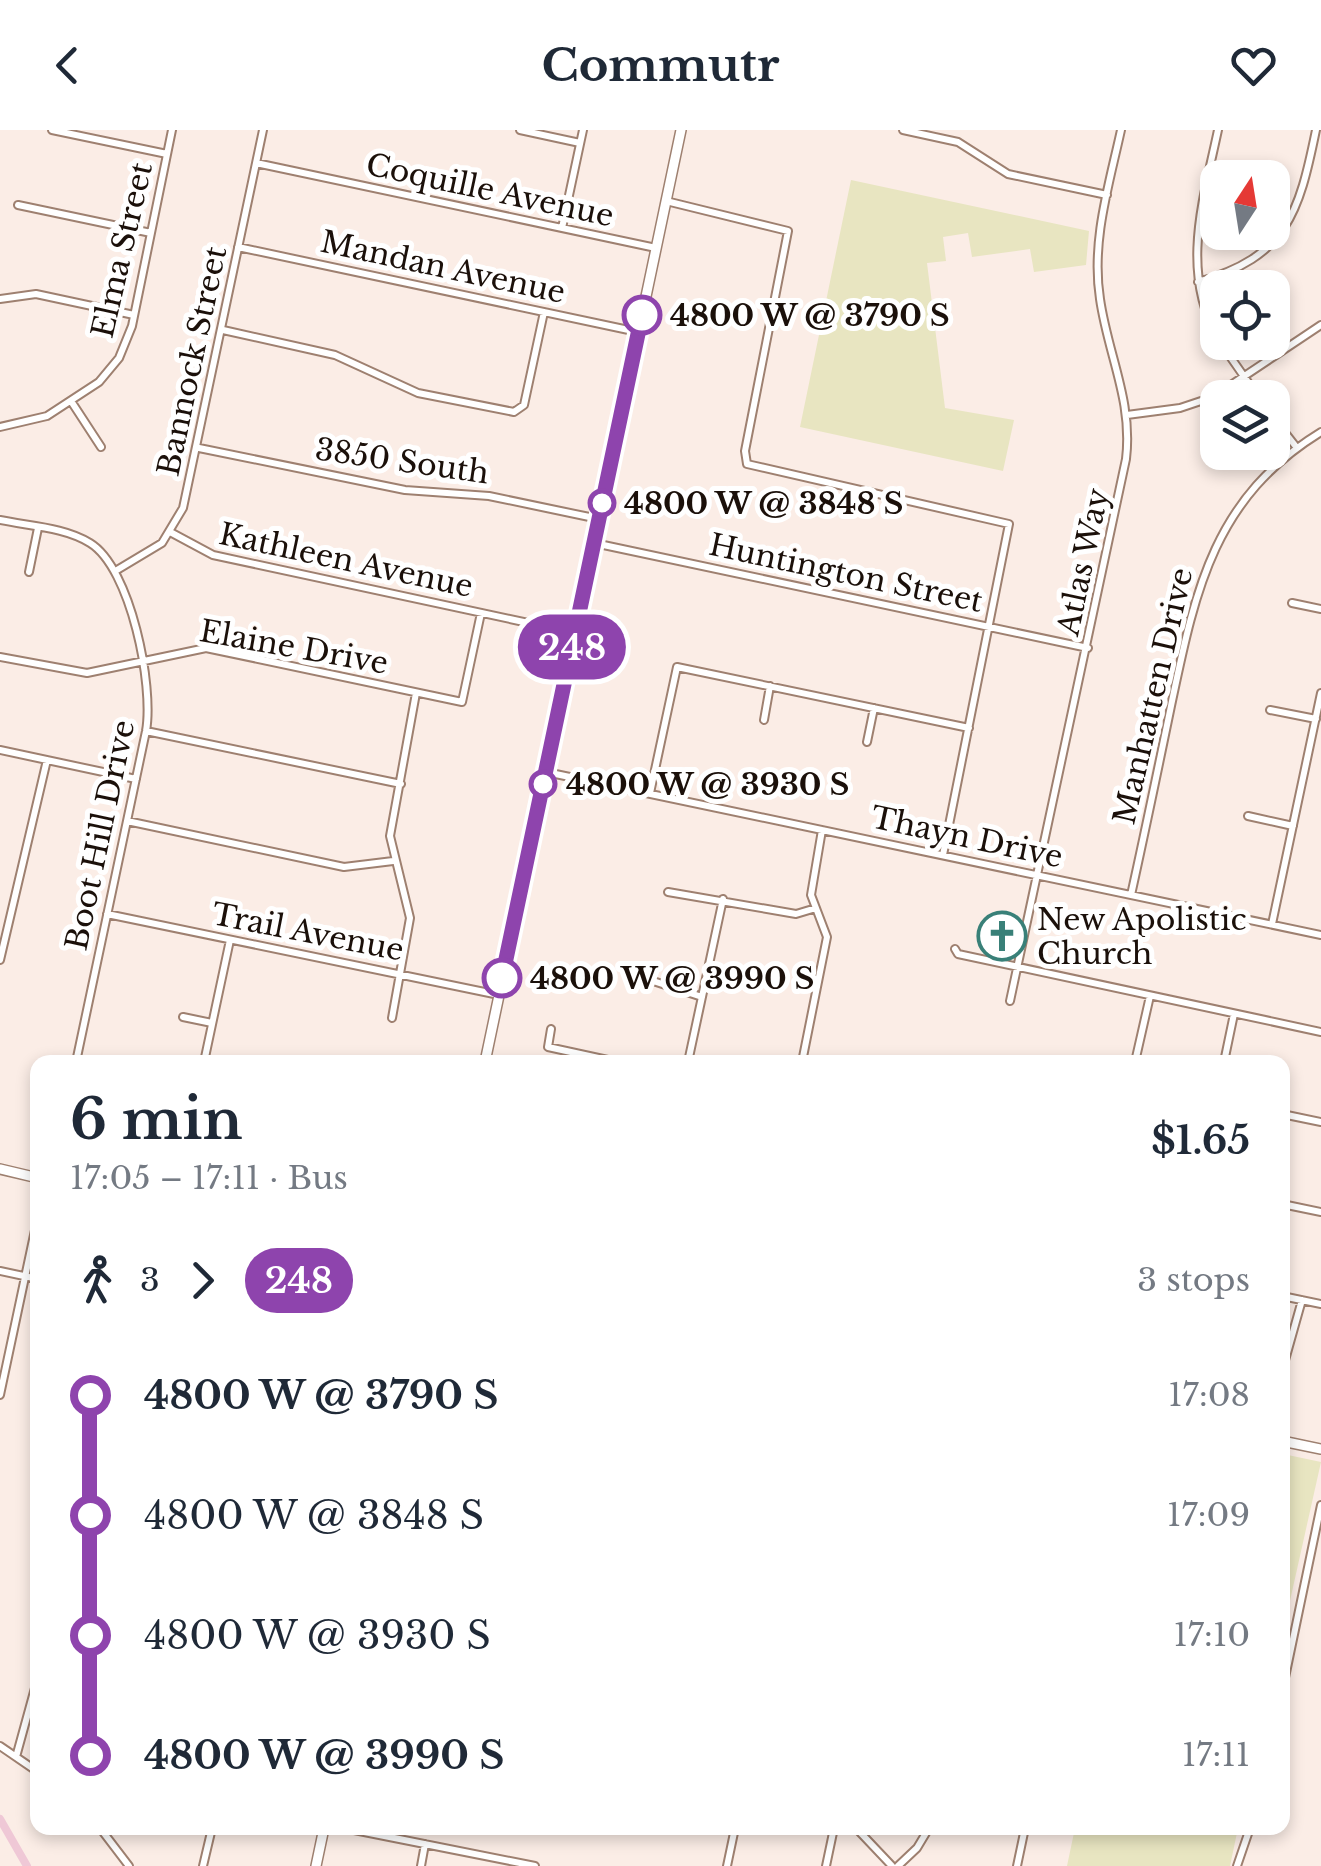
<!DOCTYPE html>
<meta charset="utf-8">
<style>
body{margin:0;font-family:"Libre Baskerville",serif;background:#f2f2f3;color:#1f2937;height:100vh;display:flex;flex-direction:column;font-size:38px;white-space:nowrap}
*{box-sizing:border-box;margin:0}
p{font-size:32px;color:#747a83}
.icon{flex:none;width:55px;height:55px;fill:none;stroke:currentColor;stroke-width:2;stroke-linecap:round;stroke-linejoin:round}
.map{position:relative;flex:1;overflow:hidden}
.details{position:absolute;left:30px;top:925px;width:1260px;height:780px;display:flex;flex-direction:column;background:#fff;border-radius:20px;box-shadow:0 5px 15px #0003}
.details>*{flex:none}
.badge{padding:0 20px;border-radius:32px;font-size:35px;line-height:65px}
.needle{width:65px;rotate:12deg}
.controls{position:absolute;left:1200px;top:30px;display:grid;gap:20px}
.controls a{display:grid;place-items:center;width:90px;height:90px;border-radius:20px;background:#fff;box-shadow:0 5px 15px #0003;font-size:50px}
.map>.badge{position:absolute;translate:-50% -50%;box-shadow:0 0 0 5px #fff}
.legs{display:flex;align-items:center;gap:15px;height:110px;padding:0 40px;font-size:32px}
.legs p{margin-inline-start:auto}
.head{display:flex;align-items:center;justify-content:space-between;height:170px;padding:0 40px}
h1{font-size:55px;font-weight:700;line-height:75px}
ul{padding:0 40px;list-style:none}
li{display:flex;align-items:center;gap:35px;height:120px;font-size:38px}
li i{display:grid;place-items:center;width:15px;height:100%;margin:0 12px;background:currentColor}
li i::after{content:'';width:25px;height:25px;margin:-12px;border:8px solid;border-radius:50%;background:#fff}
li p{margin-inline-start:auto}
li:first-child i{background:linear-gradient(#0000 50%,currentColor 0)}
li:last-child i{background:linear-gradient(currentColor 50%,#0000 0)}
header{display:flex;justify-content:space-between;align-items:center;height:130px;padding:0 40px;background:#fff;font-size:45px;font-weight:700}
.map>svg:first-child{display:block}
.green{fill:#e8e5c1}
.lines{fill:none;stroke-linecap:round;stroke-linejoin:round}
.canal{stroke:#efc8d6;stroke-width:8}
.street-casing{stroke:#9e8070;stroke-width:10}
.secondary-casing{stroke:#9e8070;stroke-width:12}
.street{stroke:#fff;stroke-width:6}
.secondary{stroke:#fff;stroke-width:9}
.line-1-casing{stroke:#fff;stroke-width:22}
.line-1{stroke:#8e44ad;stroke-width:15}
.stop-1-dot{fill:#fff;stroke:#8e44ad;stroke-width:5}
.labels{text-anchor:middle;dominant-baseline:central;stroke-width:10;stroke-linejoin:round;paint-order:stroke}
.street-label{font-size:30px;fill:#1b100a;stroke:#fff}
.stop-label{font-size:30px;font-weight:bold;fill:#1b100a;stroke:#fff;text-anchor:start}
.poi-label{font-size:30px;fill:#1b100a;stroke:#fff;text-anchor:start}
</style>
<header><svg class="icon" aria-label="back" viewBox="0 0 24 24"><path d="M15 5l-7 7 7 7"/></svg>Commutr<svg class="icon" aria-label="heart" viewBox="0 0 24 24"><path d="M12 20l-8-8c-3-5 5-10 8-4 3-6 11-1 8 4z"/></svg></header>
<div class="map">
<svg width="1321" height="1736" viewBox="0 0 1321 1736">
<rect width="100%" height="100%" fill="#fbede6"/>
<path class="green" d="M 851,50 L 1089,101 L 1086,135 L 1034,142 L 1030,119 L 972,127 L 968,103 L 943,107 L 946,131 L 927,133 L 945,278 L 1014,290 L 1003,341 L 800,297 Z
M 1283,1324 L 1321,1332 L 1283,1502 L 1282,1324 Z
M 1075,1698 L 1238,1698 L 1230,1736 L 1067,1736 Z"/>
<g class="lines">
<path class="canal" d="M 0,1689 L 27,1736"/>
<g class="street-casing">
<path id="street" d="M 52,0 L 167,24
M 520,0 L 580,13
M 903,0 L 958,12 L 1008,44 L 1107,65
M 256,33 L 656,118
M 666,71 L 788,101 L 745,321 L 747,334 L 1009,394 L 943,725
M 18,75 L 151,103
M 562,98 L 583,0
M 238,117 L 638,202
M 1198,152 C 1287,127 1299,83 1316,0
M 0,169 L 36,164 L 134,185
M 223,200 L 335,225 L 418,263 L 514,282 L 524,275 L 544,182
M 1218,209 C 1180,141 1203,71 1218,0
M 1220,212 L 1259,268
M 71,271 L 101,317
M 1127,285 L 1180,278 L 1213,267 L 1321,195
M 1272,286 L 1297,318
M 0,297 L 47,286 L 99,252 L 119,228 L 132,196 L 172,0
M 199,318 L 405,360 L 489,366 L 599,389
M 0,390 C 28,396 65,397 90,413 C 131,438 154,556 146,601 L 76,932
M 172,403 L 213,425 L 575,503
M 594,413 L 1088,518
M 117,440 L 162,413 L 183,378 L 263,0
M 29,442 L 38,398
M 1292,473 L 1321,479
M 0,527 L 87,543 L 206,518 L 462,572 L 481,483
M 1270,580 L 1316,589
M 764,590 L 770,556
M 146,601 L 401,654
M 867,612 L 874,578
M 0,620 L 136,649
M 546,642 L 1321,805
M 650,663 L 677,537 L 969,598
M 1248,686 L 1293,696
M 127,691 L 344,737 L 393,731
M 668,762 L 796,784 L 816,778
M 1131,765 C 1145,702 1158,639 1171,576 C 1195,462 1213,368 1321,302
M 107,784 L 499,865
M 1272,794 L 1321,563
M 955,819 L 958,824 L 1321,902
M 0,830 L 47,630
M 647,849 L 702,867
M 1010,871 L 1126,329 C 1133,271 1108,225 1100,169 C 1091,112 1109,55 1121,0
M 183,887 L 212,893
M 392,888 L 410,788 L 390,706 L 416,563
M 551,899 L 548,917 L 617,932
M 204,932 L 230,810
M 688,932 L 723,769
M 802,932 L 827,807 L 811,765 L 822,700
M 1135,932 L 1150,866
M 1224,932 L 1234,884
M 1282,984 L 1321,992
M 1282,1074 L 1321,1082
M 0,1141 L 38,1149
M 1282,1166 L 1321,1174
M 1282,1241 L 1302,1170
M 0,1265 L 38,1086
M 1282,1562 L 1321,1375
M 0,1616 L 38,1642
M 16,1627 L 38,1547
M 100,1698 L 129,1736
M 344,1698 L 535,1736
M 856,1698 L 892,1736
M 203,1736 L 212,1698
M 421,1736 L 425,1714
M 727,1736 L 735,1698
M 826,1736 L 834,1698
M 898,1736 L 917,1718 L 929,1698
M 1017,1736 L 1025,1698
M 1237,1736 L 1250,1698"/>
</g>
<g class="secondary-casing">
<path id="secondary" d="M 485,932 L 681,0
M 0,1039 L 38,1048
M 1282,1311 L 1321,1319
M 316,1736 L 324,1698"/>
</g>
<use href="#street" class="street"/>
<use href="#secondary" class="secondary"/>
</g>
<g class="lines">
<g class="line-1-casing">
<path id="line-1" d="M 502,848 L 642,185"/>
</g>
<use href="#line-1" class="line-1"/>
</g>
<defs>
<g id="church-ring" transform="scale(2.5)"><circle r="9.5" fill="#fff" stroke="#398078" stroke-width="1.5"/><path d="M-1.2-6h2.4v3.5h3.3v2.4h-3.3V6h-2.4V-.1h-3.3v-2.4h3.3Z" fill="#398078"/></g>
</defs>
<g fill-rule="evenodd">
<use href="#church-ring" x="1002" y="806"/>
</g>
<g class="stop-1-dot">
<circle cx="642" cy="185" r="18"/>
<circle cx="602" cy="373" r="12"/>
<circle cx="543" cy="654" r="12"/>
<circle cx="502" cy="848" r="18"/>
</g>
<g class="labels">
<g class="street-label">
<text transform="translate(490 60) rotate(12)">Coquille Avenue</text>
<text transform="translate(122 120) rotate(-77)">Elma Street</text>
<text transform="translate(443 137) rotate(12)">Mandan Avenue</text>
<text transform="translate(192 231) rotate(-78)">Bannock Street</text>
<text transform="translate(402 331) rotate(8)">3850 South</text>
<text transform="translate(346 430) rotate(12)">Kathleen Avenue</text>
<text transform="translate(1083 432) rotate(-78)">Atlas Way</text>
<text transform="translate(846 443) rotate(12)">Huntington Street</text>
<text transform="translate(294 517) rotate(10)">Elaine Drive</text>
<text transform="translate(1153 566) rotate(-77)">Manhatten Drive</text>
<text transform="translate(100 705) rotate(-78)">Boot Hill Drive</text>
<text transform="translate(967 707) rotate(12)">Thayn Drive</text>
<text transform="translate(308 802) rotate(11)">Trail Avenue</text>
</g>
<g class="stop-label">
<text x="670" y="185">4800 W @ 3790 S</text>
<text x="624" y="373">4800 W @ 3848 S</text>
<text x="566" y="654">4800 W @ 3930 S</text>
<text x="530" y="848">4800 W @ 3990 S</text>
</g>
<g class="poi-label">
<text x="1037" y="789">New Apolistic<tspan x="1037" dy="34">Church</tspan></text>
</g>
</g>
</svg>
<div class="controls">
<a><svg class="needle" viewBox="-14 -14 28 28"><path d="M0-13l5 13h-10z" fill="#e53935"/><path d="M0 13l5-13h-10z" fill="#747a83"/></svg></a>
<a><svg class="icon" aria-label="locate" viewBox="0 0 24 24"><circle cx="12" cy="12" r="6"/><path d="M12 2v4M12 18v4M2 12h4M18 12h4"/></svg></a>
<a><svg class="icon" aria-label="layers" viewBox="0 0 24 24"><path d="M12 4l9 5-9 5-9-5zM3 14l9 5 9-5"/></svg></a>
</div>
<b class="badge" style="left:572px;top:517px;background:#8e44ad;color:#fff">248</b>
<section class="details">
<div class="head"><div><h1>6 min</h1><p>17:05 – 17:11 · Bus</p></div><b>$1.65</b></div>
<div class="legs"><svg class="icon" aria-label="walk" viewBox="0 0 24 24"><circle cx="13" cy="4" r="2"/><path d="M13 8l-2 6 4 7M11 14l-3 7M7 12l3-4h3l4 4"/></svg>3<svg class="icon" aria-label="forward" viewBox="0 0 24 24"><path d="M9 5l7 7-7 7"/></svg><b class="badge" style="background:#8e44ad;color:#fff">248</b><p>3 stops</p></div>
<ul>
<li><i style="color:#8e44ad"></i><b>4800 W @ 3790 S</b><p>17:08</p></li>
<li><i style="color:#8e44ad"></i><span>4800 W @ 3848 S</span><p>17:09</p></li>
<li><i style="color:#8e44ad"></i><span>4800 W @ 3930 S</span><p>17:10</p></li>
<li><i style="color:#8e44ad"></i><b>4800 W @ 3990 S</b><p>17:11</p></li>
</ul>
</section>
</div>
